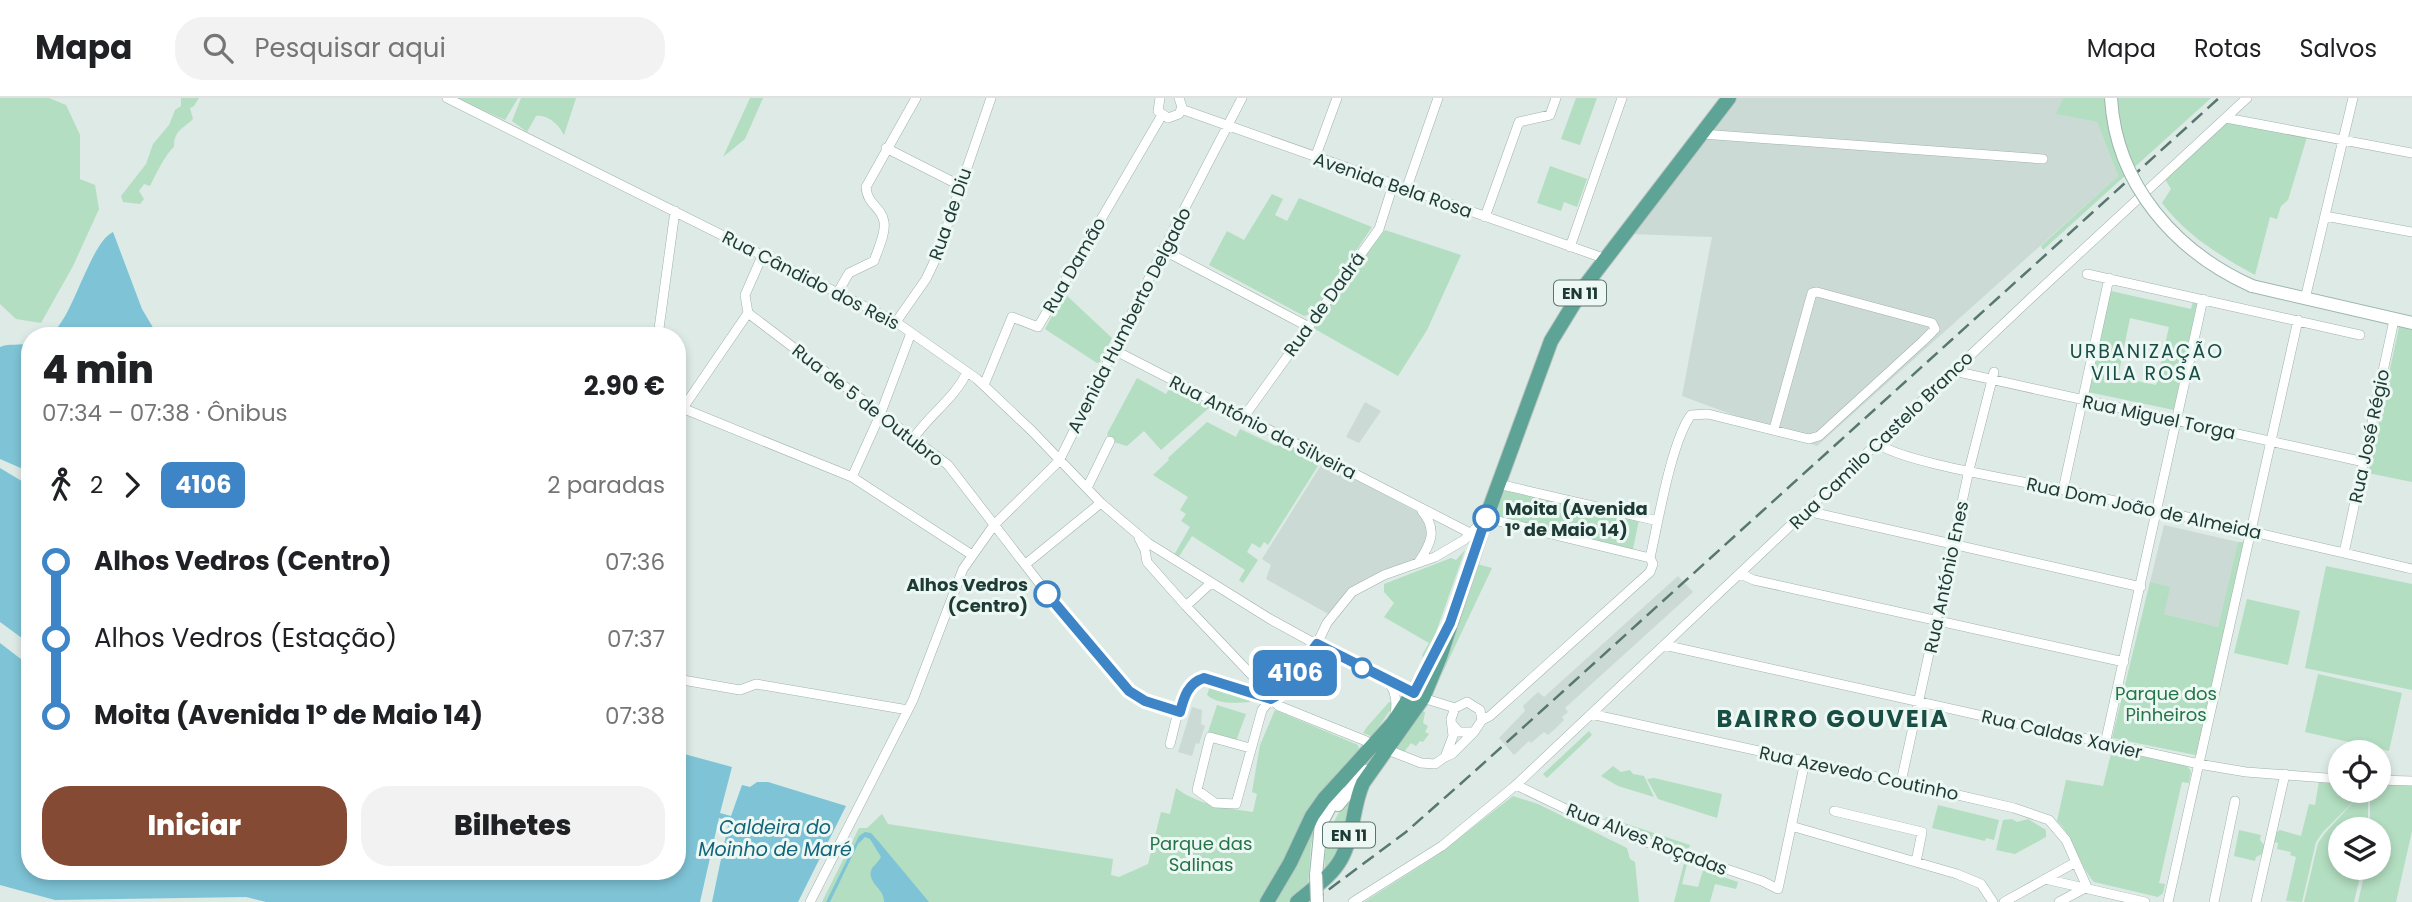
<!DOCTYPE html>
<html lang="pt">
<meta charset="utf-8">
<style>
body{margin:0;font-family:Poppins,sans-serif;background:#f2f2f2;color:#202124;height:100vh;display:flex;flex-direction:column;font-size:26px;white-space:nowrap}
*{box-sizing:border-box;margin:0}
p{font-size:23px;color:#757577}
.icon{flex:none;width:38px;height:38px;fill:none;stroke:currentColor;stroke-width:2;stroke-linecap:round;stroke-linejoin:round}
.map{position:relative;flex:1;overflow:hidden}
.side{position:absolute;left:21px;top:229px;width:665px;height:553px;display:flex;flex-direction:column;background:#fff;border-radius:28px;box-shadow:0 4px 10px #0003}
.side>*{flex:none}
.badge{padding:0 14px;border-radius:10px;font-size:24px;line-height:46px}
.fabs{position:absolute;left:2328px;top:642px;display:grid;gap:14px}
.fabs a{display:grid;place-items:center;width:63px;height:63px;border-radius:50%;background:#fff;box-shadow:0 4px 10px #0003;font-size:35px}
.map>.badge{position:absolute;translate:-50% -50%;box-shadow:0 0 0 4px #fff}
.legs{display:flex;align-items:center;gap:10px;height:77px;padding:0 21px;font-size:23px}
.legs p{margin-inline-start:auto}
.headline{display:flex;align-items:center;justify-content:space-between;height:119px;padding:0 21px}
h1{font-size:38px;font-weight:800;line-height:52px}
.primary-button{display:flex;gap:14px;margin-top:auto;padding:14px 21px}
.primary-button a{flex:1;height:80px;border-radius:28px;background:#844a33;color:#fff;font-size:28px;font-weight:800;line-height:80px;text-align:center}
.primary-button a+a{background:#f2f2f2;color:#202124}
ul{padding:0 21px;list-style:none}
li{display:flex;align-items:center;gap:24px;height:77px;font-size:26px}
li i{display:grid;place-items:center;width:10px;height:100%;margin:0 9px;background:currentColor}
li i::after{content:'';width:18px;height:18px;margin:-9px;border:5px solid;border-radius:50%;background:#fff}
li p{margin-inline-start:auto}
li:first-child i{background:linear-gradient(#0000 50%,currentColor 0)}
li:last-child i{background:linear-gradient(currentColor 50%,#0000 0)}
header{display:flex;align-items:center;gap:42px;box-sizing:border-box;height:98px;padding:0 35px;background:#fff;border-bottom:2px solid #e0e0e0}
header strong{font-size:33px}
nav{display:flex;gap:38px;margin-inline-start:auto;font-size:24px}
.search{width:490px;height:63px;background:#f2f2f2;display:flex;align-items:center;gap:18px;box-sizing:border-box;padding:0 24px;border-radius:28px;color:#757577;font-size:26px}
.map>svg:first-child{display:block}
.built{fill:#cbdad4}
.green{fill:#b3dec1;fill-rule:evenodd}
.water{fill:#7ec4d6}
.lines{fill:none;stroke-linecap:round;stroke-linejoin:round}
.street-casing{stroke:#a0b2ac;stroke-width:10}
.secondary-casing{stroke:#9bb7ae;stroke-width:14}
.primary-casing{stroke:#bbc4c2;stroke-width:16}
.street{stroke:#fff;stroke-width:9}
.secondary{stroke:#fff;stroke-width:12}
.primary{stroke:#5da496;stroke-width:14}
.rail{stroke:#577770;stroke-width:2.5;stroke-dasharray:14 7;stroke-linecap:butt}
.secondary-bridge-casing{stroke:#9bb7ae;stroke-width:14;stroke-linecap:butt}
.secondary-bridge{stroke:#fff;stroke-width:12}
.line-1-casing{stroke:#fff;stroke-width:16}
.line-1{stroke:#3d85c6;stroke-width:10}
.stop-1-dot{fill:#fff;stroke:#3d85c6;stroke-width:3.5}
.labels{text-anchor:middle;dominant-baseline:central;stroke-width:6;stroke-linejoin:round;paint-order:stroke}
.shield{fill:#edf7f3;stroke:#5b736d;stroke-width:2}
.shield-label{font-size:16px;font-weight:bold;fill:#1d3b34}
.street-label{font-size:18px;fill:#1d3b34;stroke:#edf7f3}
.stop-label{font-size:18px;font-weight:bold;fill:#1d3b34;stroke:#edf7f3;text-anchor:start}
.park-label{font-size:18px;fill:#247547;stroke:#edf7f3}
.neighbourhood-label{font-size:19px;letter-spacing:2px;fill:#184e44;stroke:#edf7f3}
.water-label{font-size:19px;font-style:italic;fill:#13657b;stroke:#edf7f3}
.district-label{font-size:24px;font-weight:bold;letter-spacing:2px;fill:#184e44;stroke:#edf7f3}
</style>
<header>
<strong>Mapa</strong>
<div class="search"><svg class="icon" aria-label="search" viewBox="0 0 24 24"><circle cx="10" cy="10" r="6"/><path d="M15 15l6 6"/></svg>Pesquisar aqui</div>
<nav><a>Mapa</a><a>Rotas</a><a>Salvos</a></nav>
</header>
<div class="map">
<svg width="2412" height="804" viewBox="0 0 2412 804">
<rect width="100%" height="100%" fill="#ddeae5"/>
<path class="built" d="M 1735,0 L 2063,0 L 2057,16 L 2097,24 L 2118,78 L 1817,348 L 1682,298 L 1712,139 L 1631,136 Z
M 1365,304 L 1381,313 L 1359,345 L 1346,339 Z
M 1323,364 L 1432,422 L 1427,456 L 1356,488 L 1330,517 L 1266,481 L 1271,467 L 1262,461 Z
M 2164,427 L 2238,444 L 2218,529 L 2164,516 L 2150,484 Z
M 1678,478 L 1693,494 L 1565,610 L 1568,614 L 1562,619 L 1564,622 L 1556,630 L 1548,637 L 1544,634 L 1531,645 L 1529,643 L 1514,657 L 1499,640 L 1525,613 L 1523,608 L 1538,594 L 1544,599 Z
M 1192,609 L 1202,612 L 1201,626 L 1205,628 L 1199,646 L 1196,645 L 1192,658 L 1178,654 Z"/>
<path class="green" d="M 0,0 L 49,0 L 66,7 L 80,37 L 80,81 L 95,87 L 99,111 L 73,168 L 41,225 L 16,221 L 0,206 Z
M 181,0 L 199,0 L 194,8 L 190,10 L 193,21 C 183,31 174,32 174,49 C 166,55 155,78 150,88 L 144,86 L 139,93 L 144,101 L 140,106 L 123,104 L 121,98 L 146,66 L 153,46 L 169,27 L 175,12 L 181,8 Z
M 455,0 L 518,0 L 505,22 Z
M 521,0 L 576,0 L 564,37 C 559,27 548,16 536,18 L 527,34 L 512,23 Z
M 750,0 L 763,0 L 745,41 L 723,59 Z
M 1576,0 L 1597,0 L 1580,47 L 1561,41 Z
M 2063,0 L 2211,0 L 2043,152 L 2041,148 L 2118,78 L 2097,24 L 2056,16 Z
M 2229,23 L 2307,39 L 2288,102 L 2281,108 L 2277,121 L 2270,119 L 2255,177 C 2219,157 2187,138 2162,105 L 2171,91 L 2165,81 Z
M 1550,68 L 1587,81 L 1577,109 L 1564,104 L 1561,113 L 1537,105 Z
M 1272,96 L 1283,101 L 1275,117 L 1287,123 L 1299,100 L 1372,129 L 1314,215 L 1304,218 L 1209,167 L 1227,133 L 1244,142 Z
M 1385,132 L 1461,157 L 1427,232 L 1398,278 L 1313,230 L 1342,188 L 1348,189 L 1349,179 Z
M 2111,193 L 2191,211 L 2193,204 L 2197,206 L 2174,312 L 2088,294 ZM 2130,220 L 2169,229 L 2156,287 L 2118,279 Z
M 1064,195 L 1112,240 L 1100,264 L 1097,265 L 1045,231 Z
M 2399,229 L 2412,232 L 2412,384 L 2368,375 Z
M 1137,280 L 1166,296 L 1171,288 L 1210,309 L 1161,352 L 1144,333 L 1127,348 L 1110,343 L 1107,336 Z
M 1207,324 L 1236,339 L 1240,331 L 1276,348 L 1284,344 L 1321,363 L 1268,447 L 1264,444 L 1260,450 L 1252,445 L 1247,454 L 1258,462 L 1243,485 L 1239,482 L 1245,472 L 1192,438 L 1178,460 L 1174,457 L 1190,429 L 1181,423 L 1186,416 L 1180,412 L 1188,399 L 1153,377 L 1169,362 L 1168,360 Z
M 1505,392 L 1639,422 L 1633,451 L 1495,417 Z
M 2238,444 L 2248,444 L 2200,658 L 2112,640 L 2150,484 L 2170,489 L 2164,516 L 2218,529 Z
M 1465,452 L 1435,537 L 1417,579 L 1423,559 L 1422,557 L 1429,545 L 1384,519 L 1394,505 L 1384,494 L 1384,486 L 1451,460 L 1456,462 Z
M 1477,466 L 1492,470 L 1431,599 L 1430,597 Z
M 2326,468 L 2412,486 L 2412,592 L 2305,570 Z
M 2247,501 L 2300,513 L 2288,567 L 2234,555 Z
M 2318,576 L 2402,595 L 2389,653 L 2305,634 Z
M 1211,585 L 1250,601 L 1250,604 C 1235,605 1219,607 1207,597 Z
M 1389,604 L 1392,604 L 1393,608 L 1375,634 L 1371,638 L 1363,635 L 1367,629 Z
M 1217,607 L 1246,616 L 1236,643 L 1208,634 Z
M 1275,612 L 1358,647 L 1359,652 L 1261,804 L 822,804 L 859,730 L 867,730 L 882,716 L 888,726 L 1113,761 L 1111,777 L 1119,779 L 1148,766 L 1161,714 L 1170,716 L 1176,690 C 1198,707 1225,710 1253,714 L 1257,696 L 1252,694 L 1260,647 Z
M 1418,612 L 1425,614 L 1423,625 L 1428,628 L 1425,634 L 1429,636 L 1423,644 L 1420,643 L 1416,648 L 1411,645 L 1404,654 L 1396,652 L 1409,633 Z
M 1589,633 L 1592,637 L 1547,680 L 1543,676 Z
M 2112,652 L 2187,668 L 2191,673 L 2189,685 L 2182,684 L 2159,785 L 2165,786 L 2163,795 L 2158,799 L 2094,784 C 2078,766 2074,739 2057,723 L 2066,682 L 2103,688 Z
M 1613,668 L 1621,674 L 1630,672 L 1633,676 L 1644,678 L 1654,699 L 1618,688 L 1601,678 Z
M 1654,680 L 1722,696 L 1717,720 L 1658,701 L 1647,681 Z
M 2319,683 L 2340,684 L 2340,693 L 2368,693 L 2368,731 L 2340,732 L 2340,770 L 2362,770 L 2354,804 L 2304,804 L 2318,745 L 2325,735 L 2358,699 L 2323,734 L 2316,744 L 2302,804 L 2286,803 L 2296,759 L 2290,757 L 2291,754 L 2277,751 L 2278,745 L 2274,744 L 2277,734 L 2280,732 L 2301,738 L 2309,706 L 2315,707 Z
M 2378,686 L 2412,688 L 2412,733 L 2396,804 L 2358,804 L 2366,770 L 2378,770 L 2378,732 L 2370,731 L 2370,693 L 2378,693 Z
M 1513,698 L 1538,706 L 1627,750 L 1630,761 L 1635,764 L 1639,804 L 1364,804 L 1436,758 Z
M 1349,699 L 1352,701 L 1345,740 L 1325,777 C 1323,747 1331,723 1349,699 Z
M 1938,707 L 1999,722 L 1994,742 L 1986,740 L 1985,743 L 1932,730 Z
M 1319,718 L 1311,747 L 1308,789 L 1288,804 L 1272,804 Z
M 1606,719 L 1690,747 L 1688,752 L 1604,723 Z
M 2012,721 L 2017,724 L 2028,721 L 2046,732 L 2046,739 L 2015,756 L 1996,752 L 2003,722 Z
M 2239,732 L 2261,737 L 2260,742 L 2265,748 L 2264,755 L 2256,759 L 2255,763 L 2234,758 Z
M 1684,765 L 1687,766 L 1682,786 L 1698,789 L 1703,772 L 1738,784 L 1736,791 L 1715,786 L 1710,804 L 1674,804 Z"/>
<path class="water" d="M 113,134 L 142,211 L 158,238 L 48,238 C 52,234 57,231 60,226 C 76,205 93,143 113,134 Z
M 30,245 L 30,374 L 0,361 L 0,249 C 10,245 19,248 30,245 Z
M 0,370 L 30,388 L 30,546 L 0,524 Z
M 0,545 L 30,568 L 30,774 L 677,774 L 677,654 L 732,669 L 720,715 L 731,718 L 742,687 L 750,689 L 757,684 L 768,684 L 846,708 L 798,804 L 712,804 L 729,723 L 719,720 L 700,804 L 266,804 L 246,799 L 55,802 L 0,787 Z
M 865,734 L 871,735 L 879,744 L 929,804 L 884,804 C 885,791 868,786 871,773 C 872,768 878,765 881,759 L 870,741 L 865,739 L 858,746 L 830,804 L 826,804 L 859,738 Z"/>
<g class="lines">
<g class="street-casing">
<path id="street" d="M 447,0 L 896,224 L 977,281 L 1032,333 L 1101,405 L 1148,445 L 1270,521 L 1332,555 L 1423,600 L 1455,610
M 1160,0 L 1158,13 L 1168,20 L 1179,16 L 1182,9 L 1179,0
M 1181,11 L 1606,161
M 2226,20 L 2412,55
M 1702,36 L 2043,61
M 886,50 L 961,88
M 1315,60 L 1337,0
M 1406,92 L 1438,0
M 2325,118 L 2412,134
M 1485,119 L 1519,24 L 1550,17 L 1556,0
M 1570,149 L 1622,0
M 1163,152 L 1307,228
M 2087,176 L 2360,237
M 838,194 L 849,175 L 874,163 C 878,151 886,135 884,124 C 882,109 867,107 866,89 L 916,0
M 2305,201 L 2353,0
M 748,215 L 948,367 L 1067,521 L 1129,593 L 1145,603 L 1179,614
M 748,215 L 745,197 L 763,156
M 896,224 L 926,181 L 936,160 L 991,0
M 658,238 L 675,113
M 1114,252 L 1470,435
M 1954,273 L 2364,364
M 984,287 L 1012,219 L 1038,229 L 1162,17
M 677,308 L 852,379 L 972,457
M 683,310 L 748,215
M 1243,320 L 1379,131 L 1393,87
M 913,341 C 929,317 955,300 967,274
M 1878,345 C 1897,364 2029,384 2063,392 C 2180,416 2296,444 2412,471
M 852,379 L 880,317 L 911,235
M 1498,386 L 1658,423
M 1087,390 L 1110,343
M 2063,392 L 2109,180
M 1807,413 L 2141,489
M 1139,440 L 1145,452 L 1147,464 L 1186,508 L 1211,485
M 2344,455 L 2394,222
M 1027,465 L 1097,408
M 1418,465 C 1431,446 1438,432 1422,413
M 1740,476 L 1754,482 L 2124,564
M 1186,508 L 1265,591 L 1271,601
M 1664,547 L 2199,666 L 2246,674 L 2340,681
M 677,581 L 740,592 L 756,586 L 908,612
M 1389,584 C 1396,595 1397,604 1395,617
M 1591,616 L 1945,694 L 2014,710 L 2049,722 L 2066,742 L 2087,789
M 1482,622 L 1490,618 L 1650,474 L 1653,466 L 1650,460 C 1658,425 1671,344 1691,317 L 1708,316 L 1809,341 L 1819,338 L 1923,243 L 1935,231 L 1932,225 L 1817,194 L 1812,195 L 1774,331
M 1452,626 L 1459,634 L 1474,634 L 1482,622 L 1480,612 L 1467,604 L 1455,610 L 1451,621 L 1453,638 L 1445,659 L 1452,656 L 1474,634
M 1170,646 C 1176,625 1180,587 1204,580 L 1271,601 L 1279,608 L 1366,643
M 2105,646 L 2203,201
M 1250,650 L 1210,639 L 1197,692 L 1215,705 L 1236,706 L 1262,612 L 1271,601 L 1280,596 L 1317,546 L 1327,525 L 1352,494 L 1384,477 L 1435,459 L 1464,442 L 1486,420 L 1650,460
M 1393,654 L 1421,665 L 1435,666 L 1445,659
M 2378,682 L 2412,683
M 1901,684 L 1969,372 L 1994,274
M 1516,687 L 1568,712 L 1637,741 L 1762,783 L 1778,791 L 1805,663
M 1834,713 L 1922,734 L 1916,764
M 1791,728 L 1957,776 L 1981,786 L 1993,804
M 2045,781 L 2145,804
M 810,804 L 913,602 L 963,471 L 994,427 L 1059,363 L 1163,152 L 1242,0
M 1353,804 L 1442,748 L 1516,687 L 2031,200 L 2247,0
M 2004,804 L 2076,764
M 2059,804 L 2087,789
M 2168,804 L 2298,222
M 2214,804 L 2235,703
M 2256,804 L 2285,676"/>
</g>
<g class="secondary-casing">
<path id="secondary" d="M 2252,188 L 2412,225
M 1338,707 L 1366,673
M 1316,777 L 1321,726 L 1339,692"/>
</g>
<g class="primary-casing">
<path id="primary" d="M 1267,804 L 1290,765 L 1312,718 L 1324,701 L 1393,625 L 1422,580
M 1297,804 C 1312,791 1331,779 1341,761 C 1354,738 1352,709 1363,685 L 1423,600 L 1440,559 L 1486,420 L 1551,243 L 1584,189 L 1729,0"/>
</g>
<use href="#street" class="street"/>
<use href="#secondary" class="secondary"/>
<use href="#primary" class="primary"/>
<path class="rail" d="M 1312,804 L 1406,734 L 1475,673 L 2219,0"/>
<g class="secondary-bridge-casing">
<path id="secondary-bridge" d="M 2111,0 C 2116,87 2176,154 2252,188
M 1316,777 L 1317,804"/>
</g>
<use href="#secondary-bridge" class="secondary-bridge"/>
</g>
<g class="lines">
<g class="line-1-casing">
<path id="line-1" d="M 1047,496 L 1129,593 L 1145,603 L 1180,614 C 1184,599 1188,585 1204,580 L 1271,601 L 1280,596 L 1317,546 L 1414,595 L 1450,525 L 1486,420"/>
</g>
<use href="#line-1" class="line-1"/>
</g>
<g class="stop-1-dot">
<circle cx="1486" cy="420" r="12"/>
<circle cx="1047" cy="496" r="12"/>
<circle cx="1362" cy="570" r="9"/>
</g>
<g class="labels">
<g class="shield">
<rect x="1554" y="182.5" width="52" height="25" rx="5"/>
<rect x="1323" y="724.5" width="52" height="25" rx="5"/>
</g>
<g class="shield-label">
<text x="1580" y="195">EN 11</text>
<text x="1349" y="737">EN 11</text>
</g>
<g class="street-label">
<text transform="translate(1393 87) rotate(19)">Avenida Bela Rosa</text>
<text transform="translate(950 116) rotate(-71)">Rua de Diu</text>
<text transform="translate(1074 167) rotate(-60)">Rua Damão</text>
<text transform="translate(811 182) rotate(27)">Rua Cândido dos Reis</text>
<text transform="translate(1324 206) rotate(-54)">Rua de Dadrá</text>
<text transform="translate(1129 222) rotate(-63)">Avenida Humberto Delgado</text>
<text transform="translate(868 307) rotate(38)">Rua de 5 de Outubro</text>
<text transform="translate(2159 319) rotate(12)">Rua Miguel Torga</text>
<text transform="translate(1263 329) rotate(27)">Rua António da Silveira</text>
<text transform="translate(2369 338) rotate(-78)">Rua José Régio</text>
<text transform="translate(1881 342) rotate(-44)">Rua Camilo Castelo Branco</text>
<text transform="translate(2144 410) rotate(12)">Rua Dom João de Almeida</text>
<text transform="translate(1946 479) rotate(-78)">Rua António Enes</text>
<text transform="translate(2062 636) rotate(13)">Rua Caldas Xavier</text>
<text transform="translate(1859 675) rotate(12)">Rua Azevedo Coutinho</text>
<text transform="translate(1647 741) rotate(21)">Rua Alves Roçadas</text>
</g>
<g class="stop-label">
<text x="1505" y="410">Moita (Avenida<tspan x="1505" dy="21">1º de Maio 14)</tspan></text>
<text x="1028" y="486" text-anchor="end">Alhos Vedros<tspan x="1028" dy="21">(Centro)</tspan></text>
</g>
<g class="park-label">
<text x="2166" y="595">Parque dos<tspan x="2166" dy="21">Pinheiros</tspan></text>
<text x="1201" y="745">Parque das<tspan x="1201" dy="21">Salinas</tspan></text>
</g>
<g class="neighbourhood-label">
<text x="2147" y="253">URBANIZAÇÃO<tspan x="2147" dy="22">VILA ROSA</tspan></text>
</g>
<g class="water-label">
<text x="775" y="729">Caldeira do<tspan x="775" dy="22">Moinho de Maré</tspan></text>
</g>
<g class="district-label">
<text x="1833" y="620">BAIRRO GOUVEIA</text>
</g>
</g>
</svg>
<div class="fabs">
<a><svg class="icon" aria-label="locate" viewBox="0 0 24 24"><circle cx="12" cy="12" r="6"/><path d="M12 2v4M12 18v4M2 12h4M18 12h4"/></svg></a>
<a><svg class="icon" aria-label="layers" viewBox="0 0 24 24"><path d="M12 4l9 5-9 5-9-5zM3 14l9 5 9-5"/></svg></a>
</div>
<b class="badge" style="left:1295px;top:575px;background:#3d85c6;color:#fff">4106</b>
<section class="side">
<div class="headline"><div><h1>4 min</h1><p>07:34 – 07:38 · Ônibus</p></div><b>2.90 €</b></div>
<div class="legs"><svg class="icon" aria-label="walk" viewBox="0 0 24 24"><circle cx="13" cy="4" r="2"/><path d="M13 8l-2 6 4 7M11 14l-3 7M7 12l3-4h3l4 4"/></svg>2<svg class="icon" aria-label="forward" viewBox="0 0 24 24"><path d="M9 5l7 7-7 7"/></svg><b class="badge" style="background:#3d85c6;color:#fff">4106</b><p>2 paradas</p></div>
<ul>
<li><i style="color:#3d85c6"></i><b>Alhos Vedros (Centro)</b><p>07:36</p></li>
<li><i style="color:#3d85c6"></i><span>Alhos Vedros (Estação)</span><p>07:37</p></li>
<li><i style="color:#3d85c6"></i><b>Moita (Avenida 1º de Maio 14)</b><p>07:38</p></li>
</ul>
<div class="primary-button"><a>Iniciar</a><a>Bilhetes</a></div>
</section>
</div>
